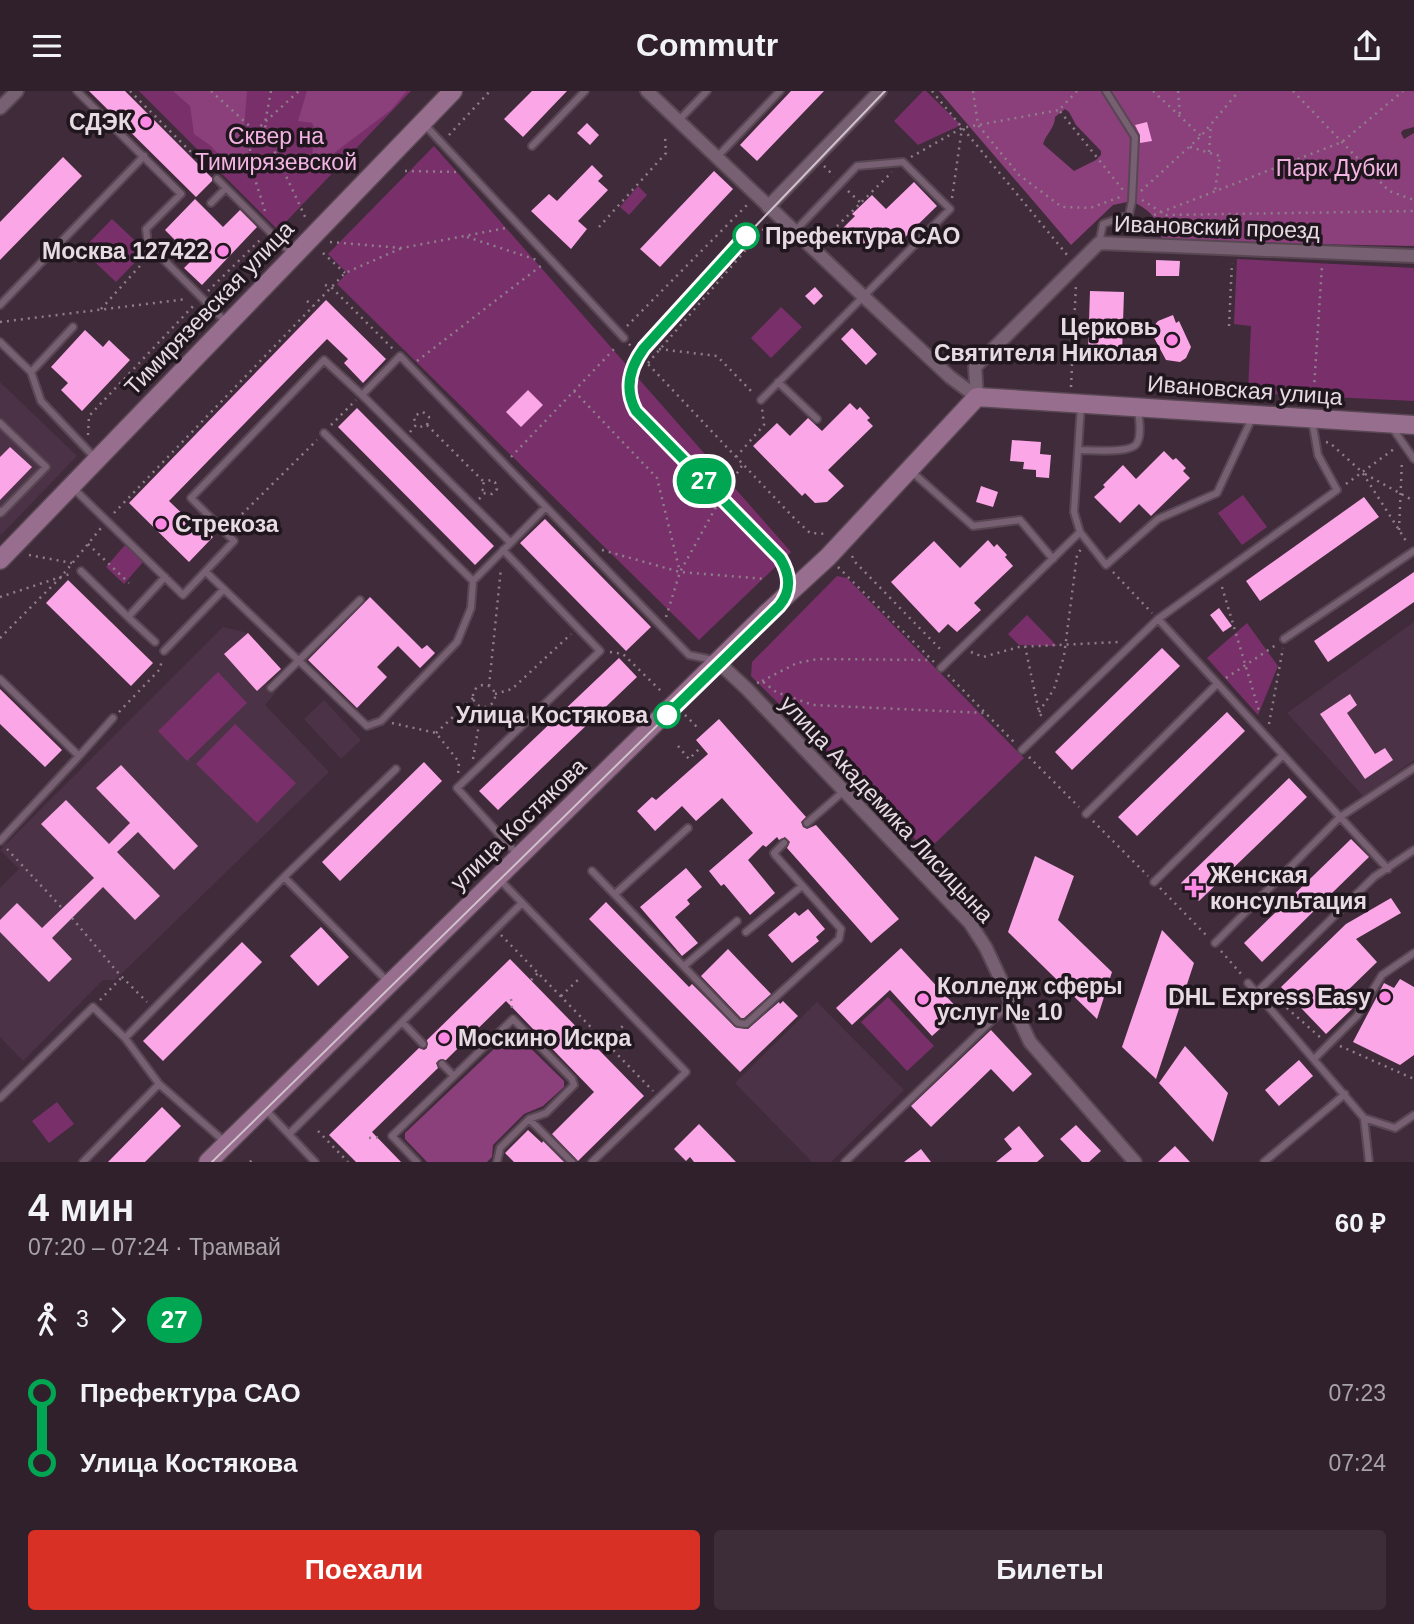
<!DOCTYPE html>
<html lang="ru">
<meta charset="utf-8">
<style>
body{margin:0;font-family:Arial,sans-serif;background:#3c2d38;color:#f1f3f6;height:100vh;display:flex;flex-direction:column;font-size:26px;white-space:nowrap}
*{box-sizing:border-box;margin:0}
p{font-size:23px;color:#a8a3a9}
.icon{flex:none;width:38px;height:38px;fill:none;stroke:currentColor;stroke-width:2;stroke-linecap:round;stroke-linejoin:round}
.map{position:relative;height:1071px;overflow:hidden}
.sheet{display:flex;flex-direction:column;background:#30202c;flex:1}
.sheet>*{flex:none}
.badge{padding:0 14px;border-radius:23px;font-size:24px;line-height:46px}
.map>.badge{position:absolute;translate:-50% -50%;box-shadow:0 0 0 4px #fff}
.legs{display:flex;align-items:center;gap:10px;height:77px;padding:0 28px;font-size:23px}
.legs p{margin-inline-start:auto}
.headline{display:flex;align-items:center;justify-content:space-between;height:119px;padding:0 28px}
h1{font-size:38px;font-weight:700;line-height:52px}
.cta{display:flex;gap:14px;margin-top:auto;padding:14px 28px}
.cta a{flex:1;height:80px;border-radius:7px;background:#d93025;color:#fff;font-size:28px;font-weight:700;line-height:80px;text-align:center}
.cta a+a{background:#3c2d38;color:#f1f3f6}
ul{padding:0 28px;list-style:none}
li{display:flex;align-items:center;gap:24px;height:70px;font-size:26px}
li i{display:grid;place-items:center;width:10px;height:100%;margin:0 9px;background:currentColor}
li i::after{content:'';width:18px;height:18px;margin:-9px;border:5px solid;border-radius:50%;background:#30202c}
li p{margin-inline-start:auto}
li:first-child i{background:linear-gradient(#0000 50%,currentColor 0)}
li:last-child i{background:linear-gradient(currentColor 50%,#0000 0)}
header{display:flex;justify-content:space-between;align-items:center;height:91px;padding:0 28px;background:#30202c;font-size:32px;font-weight:700}
.map>svg:first-child{display:block}
.built{fill:#4c3246}
.green{fill:#79306a}
.forest{fill:#8b3f7b;fill-rule:evenodd}
.building{fill:#fba6e7}
.lines{fill:none;stroke-linecap:round;stroke-linejoin:round}
.lane-casing{stroke:#584753;stroke-width:10}
.street-casing{stroke:#584753;stroke-width:16}
.secondary-casing{stroke:#584753;stroke-width:21}
.path{stroke:#8f7e8a;stroke-width:2.5;stroke-dasharray:2 5;stroke-linecap:butt}
.lane{stroke:#776071;stroke-width:6}
.street{stroke:#776071;stroke-width:12}
.secondary{stroke:#976e8d;stroke-width:18}
.tram{stroke:#d0c2cc;stroke-width:2}
.line-1-casing{stroke:#fff;stroke-width:16}
.line-1{stroke:#00a651;stroke-width:10}
.poi-dot{fill:#fc86e3;stroke:#20171e;stroke-width:2.5}
.stop-1-dot{fill:#fff;stroke:#00a651;stroke-width:3.5}
.labels{text-anchor:middle;dominant-baseline:central;stroke-width:7;stroke-linejoin:round;paint-order:stroke}
.poi-label{font-size:23px;font-weight:bold;fill:#e7dae3;stroke:#20171e;text-anchor:end}
.park-label{font-size:23px;fill:#f3b4e3;stroke:#20171e}
.street-label{font-size:23px;fill:#e7dae3;stroke:#20171e}
.stop-label{font-size:23px;font-weight:bold;fill:#e7dae3;stroke:#20171e;text-anchor:start}
</style>
<header><svg class="icon" aria-label="menu" viewBox="0 0 24 24"><path d="M4 6h16M4 12h16M4 18h16"/></svg>Commutr<svg class="icon" aria-label="share" viewBox="0 0 24 24"><path d="M12 15V3M7 8l5-5 5 5M5 13v7h14v-7"/></svg></header>
<div class="map">
<svg width="1414" height="1071" viewBox="0 0 1414 1071">
<rect width="100%" height="100%" fill="#402b3a"/>
<path class="built" d="M 0,291 L 77,365 L 1,444 L 0,442 Z
M 1414,531 L 1414,669 L 1363,705 L 1287,622 Z
M 223,536 L 248,542 L 281,578 L 266,591 L 275,602 L 265,614 L 329,681 L 115,889 L 103,889 L 23,970 L 0,946 L 0,797 L 19,778 L 0,759 Z
M 324,609 L 361,649 L 341,668 L 304,628 Z
M 817,911 L 904,999 L 831,1071 L 812,1071 L 735,992 Z"/>
<path class="green" d="M 139,0 L 411,0 L 278,139 Z
M 923,0 L 926,0 L 961,34 L 918,54 L 894,30 Z
M 434,55 L 791,461 L 699,549 L 337,193 L 347,182 L 328,163 Z
M 638,95 L 647,104 L 629,124 L 620,116 Z
M 112,128 L 146,160 L 116,191 L 82,159 Z
M 1237,168 L 1414,177 L 1414,310 L 1248,302 L 1251,235 L 1234,233 Z
M 781,216 L 802,236 L 771,267 L 751,247 Z
M 1243,404 L 1267,436 L 1242,454 L 1218,422 Z
M 125,454 L 143,471 L 124,493 L 106,476 Z
M 837,485 L 847,487 L 1024,667 L 927,760 L 751,585 L 752,571 Z
M 1027,524 L 1057,555 L 1019,554 L 1008,543 Z
M 1247,532 L 1278,575 L 1258,624 L 1207,567 Z
M 218,581 L 247,612 L 187,670 L 158,640 Z
M 235,633 L 296,692 L 257,732 L 196,673 Z
M 888,906 L 934,955 L 907,980 L 861,931 Z
M 57,1011 L 74,1033 L 49,1052 L 32,1030 Z"/>
<path class="forest" d="M 173,0 L 247,0 L 244,36 L 250,70 L 242,81 L 235,82 L 211,55 L 194,43 L 190,15 Z
M 307,0 L 407,0 L 391,19 L 326,68 L 318,70 L 312,65 L 315,38 L 312,32 L 298,30 Z
M 939,0 L 1414,0 L 1414,36 L 1403,39 L 1401,42 L 1404,48 L 1414,42 L 1414,155 L 1162,150 C 1159,128 1151,120 1132,110 L 1113,114 L 1071,154 ZM 1065,18 L 1069,21 L 1076,34 L 1101,60 L 1101,64 L 1096,69 L 1074,80 L 1043,53 C 1046,43 1055,37 1055,26 Z
M 513,940 L 564,990 L 564,996 L 543,1015 L 524,1023 L 493,1054 L 492,1066 L 487,1071 L 427,1071 L 405,1048 L 405,1042 Z"/>
<path class="building" d="M 89,0 L 125,0 L 212,87 L 212,90 L 196,106 Z
M 532,0 L 567,0 L 523,46 L 504,28 Z
M 791,0 L 824,0 L 757,70 L 740,54 Z
M 1147,31 L 1152,50 L 1140,52 L 1140,44 L 1135,34 Z
M 587,32 L 599,44 L 590,54 L 577,42 Z
M 63,66 L 82,85 L 0,169 L 0,131 Z
M 592,74 L 603,85 L 598,90 L 608,99 L 578,130 L 587,138 L 571,158 L 531,120 L 549,103 L 557,110 Z
M 714,80 L 733,98 L 660,176 L 640,158 Z
M 914,91 L 937,115 L 898,153 L 887,142 L 867,161 L 843,137 L 855,125 L 852,123 L 872,104 L 886,118 Z
M 195,108 L 223,136 L 240,119 L 257,136 L 202,194 L 184,177 L 190,171 L 173,154 L 176,150 L 165,139 Z
M 1156,169 L 1180,170 L 1179,185 L 1156,185 Z
M 815,196 L 823,205 L 814,214 L 805,205 Z
M 1090,200 L 1124,201 L 1122,263 L 1088,262 Z
M 326,209 L 386,268 L 363,292 L 344,272 L 348,268 L 327,248 L 169,410 L 191,431 L 194,428 L 213,446 L 189,471 L 129,412 Z
M 1173,224 L 1176,232 L 1179,230 L 1191,256 L 1186,267 L 1180,271 L 1166,269 L 1152,243 L 1156,240 L 1153,236 L 1158,230 Z
M 852,237 L 877,263 L 866,274 L 841,248 Z
M 85,239 L 103,256 L 109,249 L 130,269 L 82,320 L 61,299 L 68,292 L 51,276 Z
M 528,299 L 543,314 L 521,336 L 506,321 Z
M 850,312 L 857,319 L 860,316 L 870,327 L 867,329 L 873,335 L 828,379 L 844,395 L 827,411 L 815,412 L 805,402 L 802,405 L 753,355 L 777,332 L 790,345 L 808,327 L 822,340 Z
M 357,317 L 494,455 L 475,474 L 338,336 Z
M 1012,349 L 1041,351 L 1040,363 L 1051,364 L 1049,387 L 1036,386 L 1036,379 L 1023,378 L 1024,371 L 1010,370 Z
M 10,356 L 32,376 L 0,409 L 0,366 Z
M 1164,360 L 1173,369 L 1176,367 L 1186,377 L 1183,380 L 1190,387 L 1151,425 L 1139,413 L 1120,432 L 1094,406 L 1105,396 L 1103,394 L 1123,374 L 1136,388 Z
M 981,395 L 998,401 L 993,416 L 976,411 Z
M 1364,406 L 1379,426 L 1260,510 L 1246,490 Z
M 545,428 L 651,536 L 626,560 L 520,452 Z
M 988,449 L 994,456 L 997,453 L 1007,464 L 1005,466 L 1013,475 L 974,512 L 981,519 L 957,541 L 948,533 L 939,542 L 891,491 L 934,450 L 960,477 Z
M 1414,481 L 1414,511 L 1328,571 L 1314,550 Z
M 68,489 L 153,572 L 131,595 L 46,512 Z
M 370,506 L 422,558 L 427,554 L 435,562 L 420,577 L 398,555 L 377,576 L 387,586 L 357,617 L 308,569 Z
M 1219,517 L 1232,535 L 1223,541 L 1210,524 Z
M 248,542 L 281,578 L 257,600 L 224,563 Z
M 1162,557 L 1180,575 L 1072,679 L 1055,661 Z
M 619,567 L 637,586 L 498,719 L 479,700 Z
M 0,598 L 62,659 L 45,676 L 0,633 Z
M 1350,603 L 1357,614 L 1347,622 L 1375,663 L 1385,657 L 1393,669 L 1365,688 L 1320,623 Z
M 1227,621 L 1245,640 L 1137,745 L 1118,726 Z
M 719,628 L 806,726 L 801,731 L 803,736 L 807,738 L 816,734 L 899,828 L 871,852 L 787,757 L 790,751 L 785,746 L 779,749 L 777,746 L 766,756 L 763,754 L 748,769 L 775,802 L 750,824 L 724,793 L 721,795 L 709,780 L 753,742 L 722,707 L 696,730 L 682,715 L 655,740 L 637,720 L 652,706 L 656,709 L 708,663 L 696,649 Z
M 424,671 L 442,690 L 340,790 L 322,771 Z
M 121,674 L 198,755 L 174,779 L 138,741 L 117,761 L 160,805 L 135,829 L 103,796 L 52,847 L 72,868 L 49,891 L 0,841 L 0,829 L 17,812 L 42,837 L 94,787 L 41,733 L 66,709 L 109,753 L 130,732 L 96,697 Z
M 1289,687 L 1307,706 L 1199,810 L 1181,792 Z
M 1351,748 L 1369,766 L 1330,804 L 1338,812 L 1330,820 L 1322,812 L 1262,871 L 1244,852 Z
M 1035,765 L 1074,785 L 1058,829 L 1112,881 L 1097,928 L 1008,841 Z
M 686,777 L 702,796 L 687,809 L 690,813 L 675,826 L 698,852 L 682,865 L 640,816 Z
M 1391,807 L 1401,822 L 1356,848 L 1377,871 L 1342,905 L 1353,917 L 1326,943 L 1281,896 L 1346,833 Z
M 606,811 L 689,896 L 692,893 L 735,936 L 748,938 L 779,911 L 780,913 L 783,910 L 798,925 L 740,981 L 589,828 Z
M 808,818 L 825,838 L 816,846 L 819,850 L 792,872 L 768,844 L 795,821 L 799,825 Z
M 321,836 L 349,866 L 318,895 L 290,865 Z
M 1162,839 L 1194,872 L 1156,988 L 1122,956 Z
M 242,851 L 262,871 L 163,970 L 143,950 Z
M 901,857 L 960,920 L 932,945 L 890,899 L 852,934 L 836,917 Z
M 728,858 L 771,903 L 744,927 L 741,927 L 701,885 Z
M 510,868 L 644,1005 L 578,1070 L 552,1043 L 594,1001 L 506,910 L 446,969 L 439,969 L 436,972 L 438,977 L 372,1041 L 401,1071 L 356,1071 L 329,1044 L 419,957 L 424,959 L 427,957 L 427,949 Z
M 1400,888 L 1414,896 L 1414,964 L 1400,974 L 1353,951 L 1384,892 L 1394,897 Z
M 991,939 L 1032,983 L 1013,1001 L 991,978 L 931,1036 L 911,1015 Z
M 1185,955 L 1228,1002 L 1213,1051 L 1159,992 Z
M 1299,969 L 1313,985 L 1279,1015 L 1265,999 Z
M 162,1016 L 181,1035 L 145,1071 L 108,1071 Z
M 699,1033 L 736,1071 L 694,1071 L 690,1066 L 686,1070 L 674,1058 Z
M 1076,1034 L 1101,1060 L 1089,1071 L 1082,1071 L 1060,1048 Z
M 1019,1035 L 1044,1065 L 1037,1071 L 996,1071 L 1012,1058 L 1004,1048 Z
M 528,1039 L 542,1052 L 543,1050 L 564,1071 L 514,1071 L 505,1062 Z
M 1175,1055 L 1190,1071 L 1158,1071 Z
M 921,1058 L 931,1071 L 904,1071 Z"/>
<g class="lines">
<g class="lane-casing">
<path id="lane" d="M 77,0 L 181,103 L 146,138 L 148,153 L 226,231
M 679,29 L 707,0
M 424,33 L 624,247
M 532,55 L 585,0
M 717,66 L 780,0
M 217,88 L 292,163
M 211,112 L 226,97
M 1099,152 L 1103,133 L 1129,124 L 1132,110 L 1135,46 L 1106,0
M 0,214 L 144,65
M 0,251 L 31,281 L 41,310 L 95,367
M 31,281 L 73,236
M 778,291 L 817,328
M 362,304 L 510,451
M 761,309 L 950,118 L 903,71 L 857,75 L 794,141
M 1081,314 L 1074,421 L 1080,441 L 1106,474 L 1158,428 L 1217,402 L 1253,325
M 0,332 L 46,376 L 1,422 L 0,420
M 1391,335 L 1414,368
M 324,342 L 473,490 L 546,416
M 1078,359 C 1091,359 1132,363 1137,352 C 1142,343 1139,328 1138,318
M 912,381 L 973,435 L 1020,429 L 1053,468
M 72,396 L 183,504 L 234,450 L 191,407 L 324,269 L 362,304 L 400,265 L 689,564 L 713,569
M 503,459 L 600,560 L 457,697 L 518,764
M 81,480 L 128,526 L 165,486
M 206,481 L 367,635 L 381,630 L 457,551 L 471,517 L 473,490
M 128,526 L 155,551
M 1158,528 L 1388,778
M 1284,548 L 1414,460
M 164,560 L 224,498
M 941,577 L 1080,441
M 0,588 L 79,665 L 0,750
M 271,597 L 360,509
M 1022,659 L 1158,528 L 1337,399 L 1318,364 L 1312,329
M 79,665 L 113,627
M 1086,723 L 1217,593
M 807,732 L 844,700
M 592,780 L 738,932 L 746,933 L 839,848 L 841,838 L 775,764 L 774,762 L 784,752
M 284,786 L 396,678
M 499,788 L 686,981 L 592,1071
M 1154,791 L 1283,664
M 615,803 L 688,737
M 746,841 L 802,795
M 1215,852 L 1340,726 L 1414,677
M 684,875 L 737,830
M 1248,892 L 1364,1027 L 1369,1071
M 1256,902 L 1374,786 L 1414,759
M 403,932 L 423,953
M 125,947 L 284,786 L 388,891
M 1315,967 L 1357,925 L 1382,884 L 1414,862
M 442,973 L 454,985
M 0,1007 L 93,916 L 125,947 L 159,993
M 265,1018 L 315,1071
M 1364,1027 L 1395,1037 L 1414,1024
M 529,1028 L 572,1071
M 289,1043 L 522,812
M 83,1071 L 159,993 L 225,1051
M 417,1071 L 392,1045 L 513,928 L 572,988 L 574,994 L 546,1022 L 529,1028 L 500,1057 L 497,1071
M 845,1071 L 1011,911
M 1264,1071 L 1345,1003"/>
</g>
<g class="street-casing">
<path id="street" d="M 647,0 L 863,205 L 950,286 L 977,306
M 0,17 L 17,0
M 768,116 L 880,0
M 977,306 L 975,276 L 1099,152 L 1414,165
M 718,571 L 747,598 L 970,832 L 986,857 L 1030,951 L 1135,1071"/>
</g>
<g class="secondary-casing">
<path id="secondary" d="M 0,469 L 453,0
M 208,1071 L 766,523 L 828,466 L 977,306 L 1414,334"/>
</g>
<path class="path" d="M 130,0 L 212,82
M 211,0 L 255,40
M 271,0 L 265,32 L 266,42 L 307,130
M 932,0 L 1068,165
M 973,0 L 978,34 L 1019,84 L 1062,116 L 1090,117 L 1123,105
M 1077,0 L 1059,19 L 1123,99
M 1153,0 L 1201,45
M 1178,0 L 1180,24
M 1293,0 L 1389,100 L 1414,109
M 449,44 L 490,0
M 1190,56 L 1220,65 L 1215,100
M 1209,61 L 1211,33
M 911,66 L 962,37 L 1059,19
M 824,75 L 834,85
M 405,80 L 456,81
M 848,100 L 861,112
M 1141,100 L 1201,45 L 1239,0
M 952,107 L 962,37
M 1142,109 L 1166,124 L 1414,120
M 265,120 L 248,66 L 255,40 L 299,0
M 1154,124 L 1342,51 L 1403,0
M 599,136 L 666,62 L 665,44
M 467,146 L 537,169
M 822,150 L 892,81
M 330,151 L 402,157 L 506,137
M 323,162 L 345,182
M 325,194 L 331,196 L 393,258
M 208,200 L 263,146
M 307,210 L 313,215
M 101,218 L 148,166
M 0,231 L 187,208
M 627,235 L 748,113
M 1229,235 L 1232,172
M 629,253 L 793,426 L 810,442 L 828,443
M 659,258 L 717,265 L 754,303
M 417,270 L 542,174
M 648,272 L 769,132
M 1071,296 L 1076,194
M 574,300 L 657,387 L 680,481
M 1313,312 L 1322,175
M 331,334 L 356,309
M 427,334 L 484,391
M 410,341 L 416,334 L 420,336 L 427,334 L 429,326 L 423,321 L 416,324 L 414,327 L 416,334
M 88,344 L 89,325 L 196,212
M 1326,351 L 1330,352 L 1362,381 L 1408,453
M 511,366 L 617,255
M 736,366 L 764,334 L 762,317
M 1365,383 L 1414,410
M 1346,393 L 1394,358
M 479,408 L 485,402 L 492,403 L 497,398 L 495,391 L 491,389 L 484,391 L 482,398 L 485,402
M 114,422 L 345,182 L 402,157
M 232,433 L 317,349
M 1399,439 L 1402,369
M 88,453 L 129,492
M 602,459 L 680,481 L 766,488
M 29,464 L 72,472
M 852,465 L 855,471 L 943,561
M 838,476 L 935,572
M 1113,481 L 1152,522
M 1222,496 L 1260,623
M 0,506 L 73,482
M 666,526 L 680,481 L 721,407 L 743,373
M 0,547 L 61,486 L 101,437
M 1025,555 L 1039,621 L 1042,626
M 610,561 L 623,563 L 662,601
M 971,561 L 983,566 L 1019,556 L 1119,551
M 948,584 L 1014,651
M 1226,587 L 1276,554
M 762,590 L 797,572 L 818,568 L 932,569
M 757,592 L 762,590 L 776,601 L 813,614 L 985,622
M473 605a11 11 0 1 1 22 0a11 11 0 1 1-22 0Z
M 489,595 L 501,477
M 495,603 L 512,598 L 571,543
M 119,621 L 160,578 L 162,568
M 1039,621 L 1054,598 L 1064,565 L 1077,464 L 1081,458
M 685,624 L 697,636
M 392,632 L 436,642 L 459,671 L 458,684
M 1269,633 L 1283,557
M 436,642 L 474,606
M 678,655 L 689,668 L 699,658
M 1029,666 L 1079,716
M 473,668 L 482,616
M 1093,730 L 1148,785
M 7,758 L 62,817
M 1160,797 L 1207,845
M 72,827 L 120,884 L 147,911
M 501,844 L 653,1000
M 1221,860 L 1242,884
M 531,889 L 538,882
M 1271,903 L 1321,947
M 561,905 L 581,886
M 511,908 L 512,917
M 100,909 L 122,886
M 606,951 L 626,932
M 1340,955 L 1414,988
M 318,1040 L 348,1071
M 369,1047 L 382,1046
M 250,1071 L 252,1069"/>
<use href="#lane" class="lane"/>
<use href="#street" class="street"/>
<use href="#secondary" class="secondary"/>
<path class="tram" d="M 212,1071 L 785,509 L 789,492 L 783,472 L 636,320 C 624,298 630,276 644,257 L 746,145 L 885,0"/>
</g>
<g class="lines">
<g class="line-1-casing">
<path id="line-1" d="M 667,624 L 779,515 C 792,500 790,483 780,467 L 636,320 C 624,298 630,276 644,257 L 746,145"/>
</g>
<use href="#line-1" class="line-1"/>
</g>
<g class="poi-dot">
<circle cx="146" cy="31" r="7"/>
<circle cx="223" cy="160" r="7"/>
<circle cx="1172" cy="249" r="7"/>
<circle cx="161" cy="433" r="7"/>
<path d="M1190.5 786.5h7v7h7v7h-7v7h-7v-7h-7v-7h7z"/>
<circle cx="1385" cy="906" r="7"/>
<circle cx="923" cy="908" r="7"/>
<circle cx="444" cy="947" r="7"/>
</g>
<g class="stop-1-dot">
<circle cx="746" cy="145" r="12"/>
<circle cx="667" cy="624" r="12"/>
</g>
<g class="labels">
<g class="poi-label">
<text x="132" y="31">СДЭК</text>
<text x="209" y="160">Москва 127422</text>
<text x="1158" y="236">Церковь<tspan x="1158" dy="26">Святителя Николая</tspan></text>
<text x="175" y="433" text-anchor="start">Стрекоза</text>
<text x="1210" y="784" text-anchor="start">Женская<tspan x="1210" dy="26">консультация</tspan></text>
<text x="937" y="895" text-anchor="start">Колледж сферы<tspan x="937" dy="26">услуг № 10</tspan></text>
<text x="1371" y="906">DHL Express Easy</text>
<text x="458" y="947" text-anchor="start">Москино Искра</text>
</g>
<g class="park-label">
<text x="276" y="45">Сквер на<tspan x="276" dy="26">Тимирязевской</tspan></text>
<text x="1337" y="77">Парк Дубки</text>
</g>
<g class="street-label">
<text transform="translate(1217 136) rotate(2)">Ивановский проезд</text>
<text transform="translate(209 217) rotate(-46)">Тимирязевская улица</text>
<text transform="translate(1245 299) rotate(4)">Ивановская улица</text>
<text transform="translate(887 718) rotate(47)">улица Академика Лисицына</text>
<text transform="translate(518 733) rotate(-44)">улица Костякова</text>
</g>
<g class="stop-label">
<text x="765" y="145">Префектура САО</text>
<text x="648" y="624" text-anchor="end">Улица Костякова</text>
</g>
</g>
</svg>
<b class="badge" style="left:704px;top:390px;background:#00a651;color:#fff">27</b>
</div>
<section class="sheet">
<div class="headline"><div><h1>4 мин</h1><p>07:20 – 07:24 · Трамвай</p></div><b>60 ₽</b></div>
<div class="legs"><svg class="icon" aria-label="walk" viewBox="0 0 24 24"><circle cx="13" cy="4" r="2"/><path d="M13 8l-2 6 4 7M11 14l-3 7M7 12l3-4h3l4 4"/></svg>3<svg class="icon" aria-label="forward" viewBox="0 0 24 24"><path d="M9 5l7 7-7 7"/></svg><b class="badge" style="background:#00a651;color:#fff">27</b></div>
<ul>
<li><i style="color:#00a651"></i><b>Префектура САО</b><p>07:23</p></li>
<li><i style="color:#00a651"></i><b>Улица Костякова</b><p>07:24</p></li>
</ul>
<div class="cta"><a>Поехали</a><a>Билеты</a></div>
</section>
